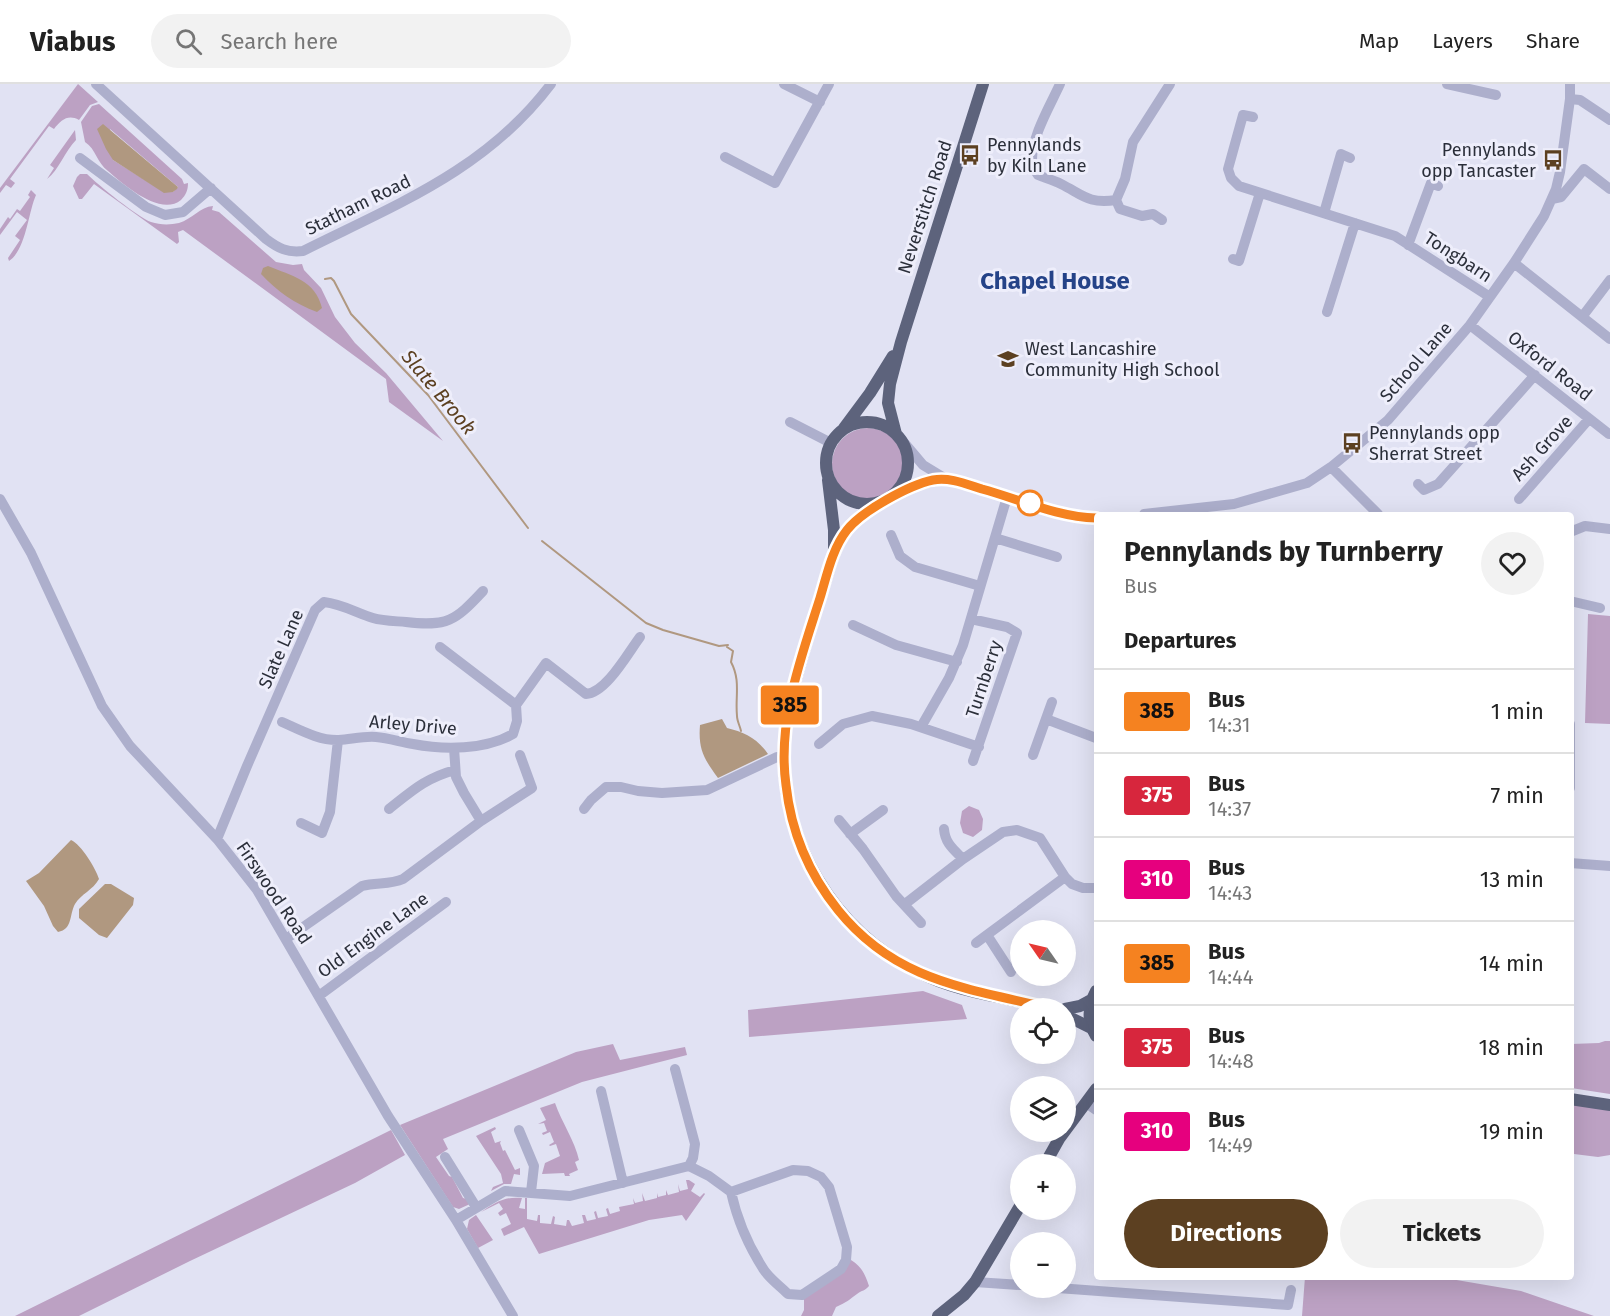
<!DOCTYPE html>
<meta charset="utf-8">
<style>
body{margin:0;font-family:"Fira Sans",sans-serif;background:#f2f2f2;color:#222;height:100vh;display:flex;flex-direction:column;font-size:22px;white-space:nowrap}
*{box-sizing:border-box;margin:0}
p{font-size:20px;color:#767676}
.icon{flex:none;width:33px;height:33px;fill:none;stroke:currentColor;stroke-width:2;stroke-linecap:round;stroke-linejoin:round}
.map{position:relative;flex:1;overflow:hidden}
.details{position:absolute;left:1094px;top:428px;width:480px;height:768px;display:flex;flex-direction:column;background:#fff;border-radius:6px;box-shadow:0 6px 24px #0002}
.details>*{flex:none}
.badge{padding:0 12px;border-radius:4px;font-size:21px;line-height:39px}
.needle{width:39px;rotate:304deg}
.fabs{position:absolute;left:1010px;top:836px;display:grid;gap:12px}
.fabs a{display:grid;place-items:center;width:66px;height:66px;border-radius:50%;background:#fff;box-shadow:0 6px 24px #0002;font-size:30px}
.map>.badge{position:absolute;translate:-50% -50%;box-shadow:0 0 0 3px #fff}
h2{padding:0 30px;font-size:22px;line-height:54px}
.round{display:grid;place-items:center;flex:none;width:63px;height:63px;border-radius:32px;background:#f2f2f2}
.headline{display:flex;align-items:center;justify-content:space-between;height:102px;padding:0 30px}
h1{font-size:28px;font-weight:700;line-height:45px}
.cta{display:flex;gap:12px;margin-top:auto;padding:12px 30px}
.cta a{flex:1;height:69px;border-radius:36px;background:#5c4021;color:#fff;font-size:24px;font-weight:700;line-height:69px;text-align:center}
.cta a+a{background:#f2f2f2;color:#222}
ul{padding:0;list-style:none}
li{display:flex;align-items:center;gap:18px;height:84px;padding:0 30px;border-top:2px solid #e0e0e0}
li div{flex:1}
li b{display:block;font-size:22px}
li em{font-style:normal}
li .badge{min-width:66px;font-weight:700;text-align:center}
header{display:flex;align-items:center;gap:36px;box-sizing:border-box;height:84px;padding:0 30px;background:#fff;border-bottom:2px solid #e0e0e0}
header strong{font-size:28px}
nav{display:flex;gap:33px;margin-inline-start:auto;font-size:21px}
.search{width:420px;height:54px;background:#f2f2f2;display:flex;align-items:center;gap:15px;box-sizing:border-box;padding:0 21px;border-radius:33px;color:#767676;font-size:22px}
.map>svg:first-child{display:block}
.green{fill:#bca1c3;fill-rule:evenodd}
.water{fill:#b09880}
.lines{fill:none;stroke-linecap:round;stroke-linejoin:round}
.stream{stroke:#b09880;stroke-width:2}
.minor{stroke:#adafcc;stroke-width:10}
.major{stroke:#5d637c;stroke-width:12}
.line-casing{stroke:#fff;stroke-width:14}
.line{stroke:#f58220;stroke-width:9}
.stop-dot{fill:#fff;stroke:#f58220;stroke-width:3}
.labels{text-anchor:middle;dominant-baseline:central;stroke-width:6;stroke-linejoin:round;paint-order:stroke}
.poi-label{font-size:18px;fill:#2b2f3a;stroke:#eeeefb;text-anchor:start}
.street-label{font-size:18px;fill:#2b2f3a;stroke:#eeeefb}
.water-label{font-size:20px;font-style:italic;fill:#5c4021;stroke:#eeeefb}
.district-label{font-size:24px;font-weight:bold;fill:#254388;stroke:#eeeefb}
</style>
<header>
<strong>Viabus</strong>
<div class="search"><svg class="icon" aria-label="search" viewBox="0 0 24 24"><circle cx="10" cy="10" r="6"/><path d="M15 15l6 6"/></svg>Search here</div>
<nav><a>Map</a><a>Layers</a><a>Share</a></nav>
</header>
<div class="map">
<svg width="1610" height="1232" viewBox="0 0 1610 1232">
<rect width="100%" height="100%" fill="#e1e2f3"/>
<path class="green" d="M 78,0 L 98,18 L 90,21 L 79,36 C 68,30 61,36 54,45 L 49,42 L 10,95 L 15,99 L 11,104 L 6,101 L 0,109 L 0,104 Z
M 99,20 L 182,95 L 184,100 L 188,99 C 188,106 186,111 181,116 C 160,133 123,100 108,87 C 97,79 96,65 85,58 L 81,38 L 92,22 ZM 110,45 L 178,103 L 173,108 L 164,108 L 113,76 Z
M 75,46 L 76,56 C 65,67 59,86 47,95 L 54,84 L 50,81 Z
M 80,90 L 87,90 C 98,101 139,134 151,138 C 160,141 170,141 179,139 C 192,135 200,123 213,122 L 212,126 L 219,128 L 276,178 L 293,181 L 302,180 L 304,186 L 321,204 L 335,233 L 355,259 L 386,289 L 443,357 L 389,318 L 386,295 L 183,146 L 178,148 L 179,158 L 177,160 L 94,100 L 82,115 L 79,115 L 73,102 L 77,93 Z
M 31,106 L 36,111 C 28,129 26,166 9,177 L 8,174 L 20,156 L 15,152 L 27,136 L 17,128 L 0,151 L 0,145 L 8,133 L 10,135 L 17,125 L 20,127 L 30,113 L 28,111 Z
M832 380a36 36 0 1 1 72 0a36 36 0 1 1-72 0Z
M 1588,530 L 1610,532 L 1610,640 L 1585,639 Z
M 969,722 L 979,726 L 983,735 L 982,746 L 973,753 L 963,749 L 960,739 L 962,727 Z
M 923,907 L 962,921 L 967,935 L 749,953 L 748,926 Z
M 1605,957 L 1610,957 L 1610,1010 L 1571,1004 L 1571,960 L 1599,959 Z
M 613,960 L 620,976 L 685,963 L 687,971 L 582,998 L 443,1055 L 448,1065 L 436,1073 L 449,1092 L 452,1093 L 463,1114 L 467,1115 L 470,1120 L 459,1125 L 453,1123 L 400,1041 L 576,968 Z
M 555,1019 C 562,1039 575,1057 579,1076 L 575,1078 L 578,1086 L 569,1090 L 570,1092 L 565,1092 L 564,1089 L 542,1090 L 545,1079 L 560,1072 L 556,1060 L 550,1062 L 549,1061 L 554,1058 L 550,1048 L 543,1051 L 542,1049 L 547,1047 L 544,1039 L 538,1040 L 546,1036 L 540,1024 Z
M 1570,1019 L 1610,1026 L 1610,1071 L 1598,1073 L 1574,1070 L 1571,1091 Z
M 495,1043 L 496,1045 L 491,1048 L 495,1059 L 501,1057 L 500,1059 L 503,1067 L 505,1066 L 515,1086 L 520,1084 L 520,1091 L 514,1090 L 511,1100 L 504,1100 L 491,1107 L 493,1103 L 503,1099 L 501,1090 L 476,1052 Z
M 391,1046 L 405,1071 L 355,1099 L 190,1177 L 79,1232 L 15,1232 Z
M 686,1096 L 689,1096 L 695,1100 L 691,1107 L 700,1113 L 704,1109 L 705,1110 L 686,1137 L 682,1131 L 649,1136 L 539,1170 L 524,1143 L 504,1152 L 501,1145 L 511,1140 L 506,1129 L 500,1132 L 498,1129 L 503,1125 L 499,1119 L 481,1128 C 495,1119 504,1112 522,1114 L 519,1124 L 525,1125 L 525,1114 L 527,1114 L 527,1135 L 537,1137 L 538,1131 L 540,1131 L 540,1139 L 551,1140 L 553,1132 L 555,1133 L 554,1140 L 566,1142 L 567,1136 L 569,1136 L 572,1142 L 584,1139 L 582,1131 L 585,1131 L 587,1137 L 596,1135 L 594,1128 L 596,1127 L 598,1134 L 608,1132 L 606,1125 L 608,1124 L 610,1130 L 620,1127 L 619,1123 L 634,1120 L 633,1114 L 635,1119 L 643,1117 L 642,1109 L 645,1117 L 657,1114 L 657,1109 L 658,1113 L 666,1111 L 666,1106 L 668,1111 L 679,1108 L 678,1100 L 680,1107 L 688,1105 Z
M 476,1131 L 493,1156 L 478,1164 L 467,1145 L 469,1136 Z
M 851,1176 C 862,1183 865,1190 869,1202 C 865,1207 862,1206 857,1210 C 849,1216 847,1218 836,1223 L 832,1232 L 801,1232 L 804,1226 L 804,1214 Z
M 1305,1193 L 1439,1193 L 1521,1207 L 1594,1232 L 1302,1232 Z"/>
<path class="water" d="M 103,40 L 178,103 L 177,105 L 173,108 L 164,109 L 113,76 L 106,65 L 97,45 Z
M 268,182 C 292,192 315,196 322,224 L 317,228 C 295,220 277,207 261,190 L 263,184 Z
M 722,635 L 727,644 C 744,648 758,655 768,670 L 718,694 C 704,675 698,665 700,641 Z
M 71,756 C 81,760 96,785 99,795 C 93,806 81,810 75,820 C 69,831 73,845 58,848 L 53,842 L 44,822 L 26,797 L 39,789 Z
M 105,800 L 111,800 L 134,814 L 133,821 L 107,854 L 99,851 L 79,834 L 79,825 Z"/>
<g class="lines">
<path class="stream" d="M 325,195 L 331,194 L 334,197 L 351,230 L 428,311 L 528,444
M 542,457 L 646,539 L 663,546 L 719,562 L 728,561
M 727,563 L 733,567 L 731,578 C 741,597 735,612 737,632 C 737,637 740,642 741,647"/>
<path class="minor" d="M 96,0 L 266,155 C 278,164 287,169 303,167 C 397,120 486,86 551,0
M 784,0 L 820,18
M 1060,0 C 1050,22 1031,53 1032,78 C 1032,82 1035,87 1038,91 C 1045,94 1053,96 1061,100 C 1083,111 1088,120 1116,116 L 1125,95 L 1133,58 L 1170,0
M 1447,0 L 1496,11
M 1570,15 L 1580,16 L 1610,36
M 1253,33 L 1243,31 L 1228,85 L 1231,94 L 1239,102 L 1395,152 L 1490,213
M 725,73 L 775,99 L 829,0
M 80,74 L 146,123 L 165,131 L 183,128 L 211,104
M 1552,115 L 1561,113 L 1584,85 L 1610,105
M 1116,116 L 1120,125 L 1142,132 L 1153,130 L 1162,136
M 1324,129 L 1341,70 L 1350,74
M 1408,161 L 1431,99 L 1438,102
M 1233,175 L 1239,177 L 1260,109
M 1514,179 L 1610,255
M 1327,228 L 1355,139
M 1582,233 L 1610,196
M 1470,241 L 1609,350
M 790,338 L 831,359
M 901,355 L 923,381 L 946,395 L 1070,431 L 1096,434
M 1331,383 L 1378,430
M 1418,400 L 1424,406 L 1438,400 L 1535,291
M 0,415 L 31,469 L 102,622 L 130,662 L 217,755 L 257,806 L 388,1032 L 456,1136 L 513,1232
M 888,415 L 922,400 L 946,395
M 1519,415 L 1589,335
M 1144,430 L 1234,420 L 1307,399 L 1331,383 L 1388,336 L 1470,241 L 1514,179 L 1544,132 L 1556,105 L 1560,88 L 1570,15 L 1570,0
M 1570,448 L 1585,442 L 1610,445
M 891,451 L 900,472 L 915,483 L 980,502
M 995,454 L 1057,473
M 1570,517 L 1600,524
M 971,535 L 1007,543 L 1017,549 L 973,677
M 853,541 L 896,561 L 957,578
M 440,563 L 516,621
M 516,621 L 546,579 L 586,610 C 606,609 628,569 640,553
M 1046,635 L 1096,654
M 282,638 C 300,646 320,657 339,656 C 352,655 364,652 376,653 C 389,654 400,658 413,660 C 444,666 485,666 513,650 L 517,637 L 516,621
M 1570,640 L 1570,704
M 921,643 L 949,594 L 963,561 L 1007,413
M 819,660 L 843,640 L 872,632 L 911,640 L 979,663
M 1033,671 L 1052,618
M 389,725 C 413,706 426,694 455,686
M 584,725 L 591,716 L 606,703 L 621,703 L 638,707 L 662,709 L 707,706 L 777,673
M 839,736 L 863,765 L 896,812 L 921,839
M 481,737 L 532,704 L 520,671
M 301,739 L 322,749 L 330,728 L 338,656
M 944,745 C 945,759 953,765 963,775
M 850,750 L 883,726
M 217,755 L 247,682 L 315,526 L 324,518 C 342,520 357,529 373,534 C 383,537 395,537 406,538 C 447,543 455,537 483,507
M 1570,779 L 1610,782
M 905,820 L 963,775 L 1003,748 L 1017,746 L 1040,754 L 1065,793 L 1072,800 L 1083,804 L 1096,804
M 987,851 L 1011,888
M 286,855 L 362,802 C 376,798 390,801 403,795 L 481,737 L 464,709 L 456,693 L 454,664
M 976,859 L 1065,793
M 320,911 L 446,818
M 675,985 L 695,1060 L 693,1074 L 689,1082
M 601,1007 L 623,1099
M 1086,1019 L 1096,1026
M 519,1046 L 534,1082 L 531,1108
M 445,1073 L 476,1123
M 689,1082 L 709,1092 L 731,1108
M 793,1086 L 808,1087 L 821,1093 L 829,1103 L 847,1163 L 846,1176 L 841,1185 L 802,1211 L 788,1210 C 780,1202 770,1195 764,1186 C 749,1163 737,1135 731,1108 Z
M 456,1136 L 505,1107 L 570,1112 L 689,1082
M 975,1198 L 1020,1201
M 1044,1203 L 1288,1221 L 1291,1206"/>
<path class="major" d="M826 379a41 41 0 1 1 82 0a41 41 0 1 1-82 0Z
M 844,344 L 870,309 L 893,272
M 896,350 L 888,319 L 890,300 L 901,258 L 983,0
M 828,396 L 834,446 L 834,466
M 877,419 C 867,428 855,435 847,446 C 834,463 829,485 823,505 C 816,526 809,548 803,570 C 794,600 786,631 784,663 C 781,758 833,846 918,888 C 958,909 1005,913 1049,924
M 1096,907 C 1088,922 1087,937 1096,952
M 1065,925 L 1080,922 L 1091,916
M 1065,931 L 1093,945
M 1570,1015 L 1610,1021
M 1045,1080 L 1059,1055 L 1096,1005
M 938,1232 L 964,1211 L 975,1198 L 1020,1122"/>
</g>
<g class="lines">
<g class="line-casing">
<path id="line" d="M 1049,924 C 967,904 895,897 838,826 C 809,790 791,747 786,701 C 777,637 801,574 820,514 C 827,491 832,465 847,446 C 862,427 909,401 933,396 C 950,393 966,400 982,405 C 1019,415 1057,433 1096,434"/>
</g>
<use href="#line" class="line"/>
</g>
<defs>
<g id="bus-bare" transform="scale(1.62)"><path d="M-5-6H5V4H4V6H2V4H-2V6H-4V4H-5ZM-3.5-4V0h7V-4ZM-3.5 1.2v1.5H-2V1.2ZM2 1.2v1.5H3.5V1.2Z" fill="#5c4021" stroke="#eeeefb" stroke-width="2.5" paint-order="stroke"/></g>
<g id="school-bare" transform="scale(1.62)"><path d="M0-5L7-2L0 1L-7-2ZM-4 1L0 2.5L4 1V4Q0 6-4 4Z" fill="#5c4021" stroke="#eeeefb" stroke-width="2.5" paint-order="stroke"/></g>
</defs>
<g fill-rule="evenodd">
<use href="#bus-bare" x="970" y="71"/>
<use href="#bus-bare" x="1553" y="76"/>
<use href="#school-bare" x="1008" y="275"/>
<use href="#bus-bare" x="1352" y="359"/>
</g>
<circle class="stop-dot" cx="1030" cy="419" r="12"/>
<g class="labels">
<g class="poi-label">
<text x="987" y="61">Pennylands<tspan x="987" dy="21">by Kiln Lane</tspan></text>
<text x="1536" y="66" text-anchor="end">Pennylands<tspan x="1536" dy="21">opp Tancaster</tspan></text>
<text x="1025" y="265">West Lancashire<tspan x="1025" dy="21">Community High School</tspan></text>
<text x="1369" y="349">Pennylands opp<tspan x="1369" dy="21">Sherrat Street</tspan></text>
</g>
<g class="street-label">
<text transform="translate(358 121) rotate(-26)">Statham Road</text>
<text transform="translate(925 123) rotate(-72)">Neverstitch Road</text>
<text transform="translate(1458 173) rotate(33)">Tongbarn</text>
<text transform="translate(1416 278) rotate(-49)">School Lane</text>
<text transform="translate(1550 282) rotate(38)">Oxford Road</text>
<text transform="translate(1542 364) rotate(-48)">Ash Grove</text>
<text transform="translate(281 565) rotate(-66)">Slate Lane</text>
<text transform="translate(984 595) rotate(-72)">Turnberry</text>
<text transform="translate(413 641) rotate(5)">Arley Drive</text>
<text transform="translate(274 809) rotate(56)">Firswood Road</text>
<text transform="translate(373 851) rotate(-36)">Old Engine Lane</text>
</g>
<g class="water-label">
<text transform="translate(439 308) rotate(50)">Slate Brook</text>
</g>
<g class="district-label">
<text x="1055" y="197">Chapel House</text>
</g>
</g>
</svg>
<div class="fabs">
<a><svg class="needle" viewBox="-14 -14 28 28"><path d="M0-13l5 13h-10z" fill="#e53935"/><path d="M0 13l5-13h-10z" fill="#767676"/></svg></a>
<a><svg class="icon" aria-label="locate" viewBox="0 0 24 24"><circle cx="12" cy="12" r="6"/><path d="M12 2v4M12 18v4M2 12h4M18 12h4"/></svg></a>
<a><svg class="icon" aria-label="layers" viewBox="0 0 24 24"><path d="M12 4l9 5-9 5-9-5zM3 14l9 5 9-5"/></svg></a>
<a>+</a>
<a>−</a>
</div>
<b class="badge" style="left:790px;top:621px;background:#f58220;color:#111">385</b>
<section class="details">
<div class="headline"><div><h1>Pennylands by Turnberry</h1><p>Bus</p></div><a class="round"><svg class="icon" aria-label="heart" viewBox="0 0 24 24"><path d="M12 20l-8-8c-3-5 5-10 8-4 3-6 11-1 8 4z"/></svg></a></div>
<h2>Departures</h2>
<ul>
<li><span class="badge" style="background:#f58220;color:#111">385</span><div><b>Bus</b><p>14:31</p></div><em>1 min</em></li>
<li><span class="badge" style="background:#d7263d;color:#fff">375</span><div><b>Bus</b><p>14:37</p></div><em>7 min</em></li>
<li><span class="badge" style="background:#e6007e;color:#fff">310</span><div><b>Bus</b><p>14:43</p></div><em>13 min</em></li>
<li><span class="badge" style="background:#f58220;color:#111">385</span><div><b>Bus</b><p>14:44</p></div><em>14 min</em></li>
<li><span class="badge" style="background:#d7263d;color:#fff">375</span><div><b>Bus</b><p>14:48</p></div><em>18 min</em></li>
<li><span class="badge" style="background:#e6007e;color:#fff">310</span><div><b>Bus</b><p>14:49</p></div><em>19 min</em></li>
</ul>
<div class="cta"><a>Directions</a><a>Tickets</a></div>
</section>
</div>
